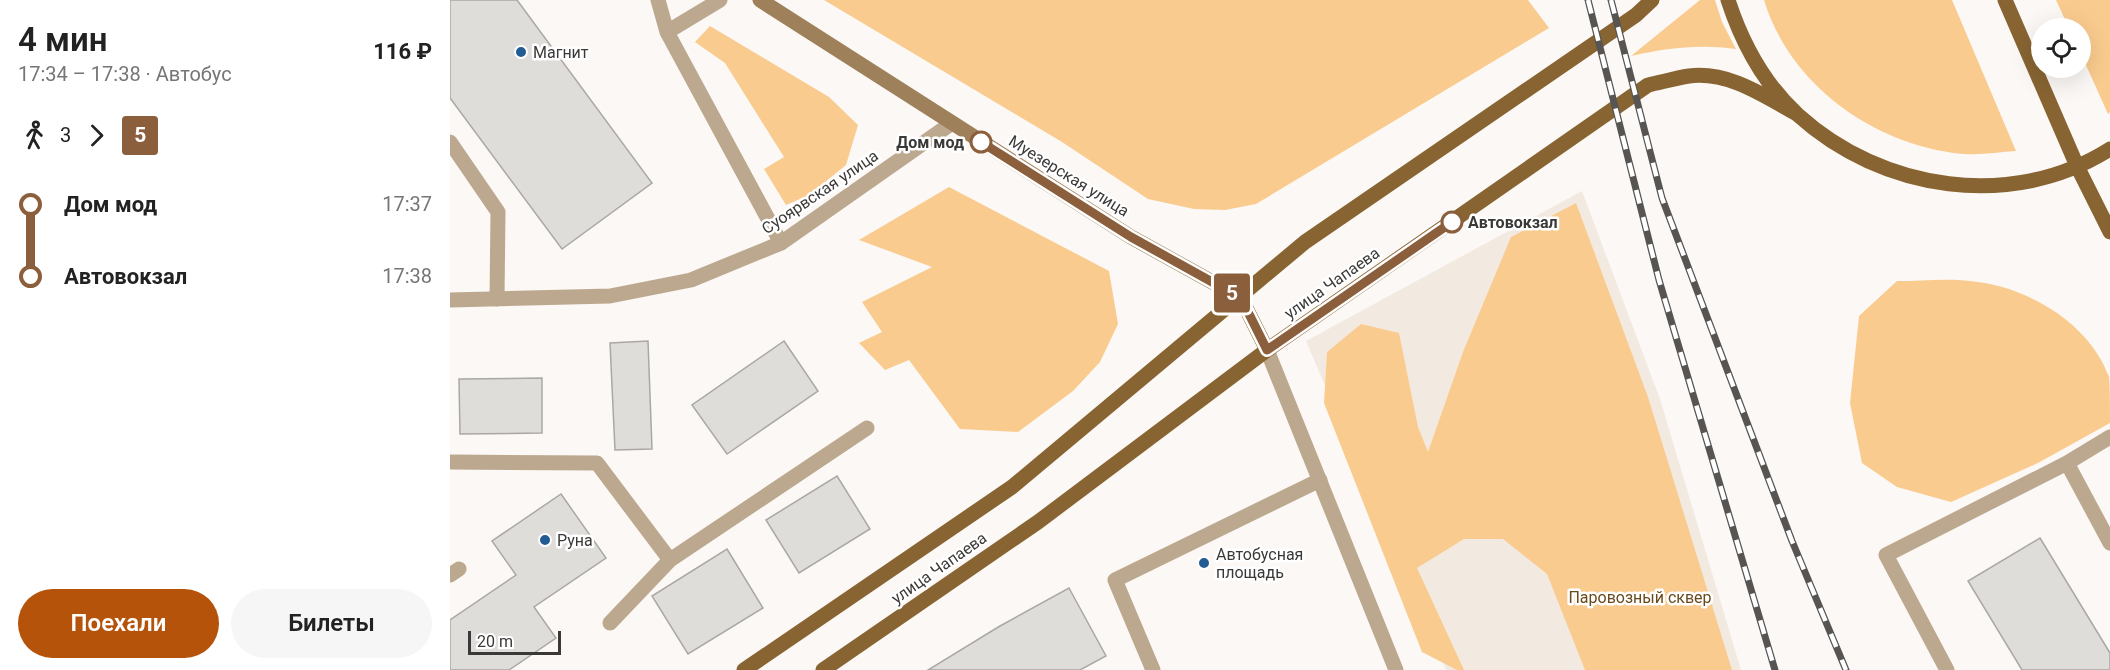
<!DOCTYPE html>
<html lang="ru">
<meta charset="utf-8">
<style>
body{margin:0;font-family:Roboto,sans-serif;background:#f6f6f6;color:#222;height:100vh;display:flex;flex-direction:column;font-size:22px;white-space:nowrap}
*{box-sizing:border-box;margin:0}
p{font-size:20px;color:#767676}
.icon{flex:none;width:33px;height:33px;fill:none;stroke:currentColor;stroke-width:2;stroke-linecap:round;stroke-linejoin:round}
.map{position:relative;flex:1;overflow:hidden}
.sheet{display:flex;flex-direction:column;background:#fff;width:450px}
.sheet>*{flex:none}
.badge{padding:0 12px;border-radius:4px;font-size:21px;line-height:39px}
.controls{position:absolute;left:1581px;top:18px;display:grid;gap:12px}
.controls a{display:grid;place-items:center;width:60px;height:60px;border-radius:50%;background:#fff;box-shadow:0 6px 24px #0002;font-size:30px}
.scale{position:absolute;left:18px;bottom:15px;width:93px;box-sizing:border-box;padding-left:6px;border:3px solid #3a3937;border-top:0;font-size:16px;line-height:21px;white-space:nowrap;color:#3a3937;-webkit-text-stroke:4px #fff;paint-order:stroke}
.map>.badge{position:absolute;translate:-50% -50%;box-shadow:0 0 0 3px #fff}
.legs{display:flex;align-items:center;gap:9px;height:66px;padding:0 18px;font-size:20px}
.legs p{margin-inline-start:auto}
.head{display:flex;align-items:center;justify-content:space-between;height:102px;padding:0 18px}
h1{font-size:33px;font-weight:600;line-height:45px}
.primary-button{display:flex;gap:12px;margin-top:auto;padding:12px 18px}
.primary-button a{flex:1;height:69px;border-radius:36px;background:#b45309;color:#fff;font-size:24px;font-weight:600;line-height:69px;text-align:center}
.primary-button a+a{background:#f6f6f6;color:#222}
ul{padding:0 18px;list-style:none}
li{display:flex;align-items:center;gap:21px;height:72px;font-size:22px}
li i{display:grid;place-items:center;width:9px;height:100%;margin:0 8px;background:currentColor}
li i::after{content:'';width:15px;height:15px;margin:-8px;border:4px solid;border-radius:50%;background:#fff}
li p{margin-inline-start:auto}
li:first-child i{background:linear-gradient(#0000 50%,currentColor 0)}
li:last-child i{background:linear-gradient(currentColor 50%,#0000 0)}
main{display:flex;flex:1;min-height:0}
.map>svg:first-child{display:block}
.built{fill:#f2eae1}
.green{fill:#facb8e}
.building{fill:#dfddda;stroke:#aaa8a5;stroke-width:1.5}
.lines{fill:none;stroke-linecap:round;stroke-linejoin:round}
.service{stroke:#bca88e;stroke-width:15}
.minor{stroke:#bca88e;stroke-width:15}
.tertiary{stroke:#bca88e;stroke-width:15}
.secondary{stroke:#9e815a;stroke-width:15}
.primary{stroke:#886432;stroke-width:15}
.rail-casing{stroke:#565553;stroke-width:7}
.rail{stroke:#fff;stroke-width:4.5;stroke-dasharray:14;stroke-linecap:butt}
.line-1-casing{stroke:#fff;stroke-width:14}
.line-1{stroke:#8b5e3c;stroke-width:9}
.poi-dot{fill:#235b93;stroke:#fff;stroke-width:2}
.stop-1-dot{fill:#fff;stroke:#8b5e3c;stroke-width:3}
.labels{text-anchor:middle;dominant-baseline:central;stroke-width:5;stroke-linejoin:round;paint-order:stroke}
.poi-label{font-size:16px;fill:#3a3937;stroke:#fff;text-anchor:start}
.stop-label{font-size:16px;font-weight:bold;fill:#3a3937;stroke:#fff;text-anchor:end}
.street-label{font-size:16px;fill:#3a3937;stroke:#fff}
.park-label{font-size:16px;fill:#6a4a1c;stroke:#fff}
</style>
<main>
<section class="sheet">
<div class="head"><div><h1>4 мин</h1><p>17:34 – 17:38 · Автобус</p></div><b>116 ₽</b></div>
<div class="legs"><svg class="icon" aria-label="walk" viewBox="0 0 24 24"><circle cx="13" cy="4" r="2"/><path d="M13 8l-2 6 4 7M11 14l-3 7M7 12l3-4h3l4 4"/></svg>3<svg class="icon" aria-label="forward" viewBox="0 0 24 24"><path d="M9 5l7 7-7 7"/></svg><b class="badge" style="background:#8b5e3c;color:#fff">5</b></div>
<ul>
<li><i style="color:#8b5e3c"></i><b>Дом мод</b><p>17:37</p></li>
<li><i style="color:#8b5e3c"></i><b>Автовокзал</b><p>17:38</p></li>
</ul>
<div class="primary-button"><a>Поехали</a><a>Билеты</a></div>
</section>
<div class="map">
<svg width="1660" height="670" viewBox="0 0 1660 670">
<rect width="100%" height="100%" fill="#fbf8f5"/>
<path class="built" d="M 1132,191 L 1210,399 L 1291,670 L 996,670 L 856,341 Z"/>
<path class="green" d="M 374,0 L 1078,0 L 1099,28 L 806,204 L 775,210 L 744,209 L 698,199 L 612,142 Z
M 1250,0 L 1265,0 L 1272,22 L 1286,49 C 1248,44 1217,48 1181,56 Z
M 1314,0 L 1502,0 L 1566,151 C 1550,152 1532,155 1515,154 C 1427,147 1340,86 1314,0 Z
M 1606,0 L 1660,0 L 1660,112 L 1658,114 L 1631,54 L 1630,28 L 1619,28 Z
M 260,26 L 379,97 L 408,125 L 396,165 L 359,195 L 336,205 L 314,169 L 334,157 L 275,63 L 245,42 Z
M 499,187 L 659,271 L 668,324 L 650,362 L 623,391 L 568,432 L 510,429 L 459,360 L 435,370 L 409,343 L 432,332 L 412,302 L 482,267 L 409,240 Z
M 1126,203 L 1198,397 L 1282,670 L 1135,670 L 1097,574 L 1053,539 L 1014,539 L 967,568 L 1014,670 L 1007,670 L 972,652 L 874,403 L 877,352 L 911,324 L 949,333 L 968,427 L 978,452 L 1013,352 L 1061,237 Z
M 1447,281 C 1471,281 1496,278 1520,281 C 1576,286 1639,322 1659,377 C 1660,390 1660,409 1660,423 L 1588,463 L 1501,502 L 1447,487 L 1412,463 L 1400,403 L 1409,316 Z"/>
<path class="building" d="M 0,0 L 67,0 L 202,183 L 112,249 L 0,98 Z
M 198,341 L 202,449 L 165,450 L 160,343 Z
M 334,341 L 368,391 L 277,454 L 242,405 Z
M 92,378 L 92,433 L 10,434 L 9,379 Z
M 387,476 L 420,529 L 349,573 L 316,520 Z
M 111,494 L 156,558 L 84,607 L 106,638 L 59,670 L 0,670 L 0,620 L 66,575 L 42,541 Z
M 1590,538 L 1660,653 L 1660,670 L 1572,670 L 1518,581 Z
M 277,549 L 313,608 L 238,654 L 202,596 Z
M 619,588 L 656,656 L 630,670 L 478,670 L 550,626 Z"/>
<g class="lines">
<path class="service" d="M 0,142 L 48,212 L 47,299
M 0,462 L 147,463 L 220,560
M 1617,463 L 1660,543
M 0,575 L 9,569
M 160,623 L 220,560 L 417,428
M 703,670 L 665,580 L 870,480
M 1497,670 L 1436,555 L 1617,463 L 1660,437"/>
<path class="minor" d="M 0,300 L 160,296 L 241,280 L 331,243 L 502,123
M 817,350 L 946,670"/>
<path class="tertiary" d="M 208,0 L 217,32 L 331,243
M 217,32 L 270,0"/>
<path class="secondary" d="M 310,0 L 681,237 L 791,298"/>
<path class="primary" d="M 1278,0 C 1292,43 1314,84 1348,115 C 1432,191 1562,211 1660,149
M 1555,0 L 1627,166 L 1660,232
M 791,298 L 817,350
M 294,670 L 562,487 L 855,242 L 1186,15 L 1202,0
M 373,670 L 588,522 L 817,350 L 1198,85 C 1212,82 1226,78 1239,76 C 1279,71 1314,96 1347,114"/>
<g class="rail-casing">
<path id="rail" d="M 1138,0 L 1209,280 L 1325,670
M 1161,0 L 1212,198 L 1342,541 L 1396,670"/>
</g>
<use href="#rail" class="rail"/>
</g>
<g class="lines">
<g class="line-1-casing">
<path id="line-1" d="M 531,142 L 681,237 L 791,298 L 817,350 L 1002,222"/>
</g>
<use href="#line-1" class="line-1"/>
</g>
<g class="poi-dot">
<circle cx="71" cy="52" r="6"/>
<circle cx="95" cy="540" r="6"/>
<circle cx="754" cy="563" r="6"/>
</g>
<g class="stop-1-dot">
<circle cx="531" cy="142" r="10"/>
<circle cx="1002" cy="222" r="10"/>
</g>
<g class="labels">
<g class="poi-label">
<text x="83" y="52">Магнит</text>
<text x="107" y="540">Руна</text>
<text x="766" y="554">Автобусная<tspan x="766" dy="18">площадь</tspan></text>
</g>
<g class="stop-label">
<text x="514" y="142">Дом мод</text>
<text x="1018" y="222" text-anchor="start">Автовокзал</text>
</g>
<g class="street-label">
<text transform="translate(619 176) rotate(32)">Муезерская улица</text>
<text transform="translate(370 192) rotate(-34)">Суоярвская улица</text>
<text transform="translate(882 283) rotate(-35)">улица Чапаева</text>
<text transform="translate(489 568) rotate(-35)">улица Чапаева</text>
</g>
<g class="park-label">
<text x="1190" y="597">Паровозный сквер</text>
</g>
</g>
</svg>
<div class="controls">
<a><svg class="icon" aria-label="locate" viewBox="0 0 24 24"><circle cx="12" cy="12" r="6"/><path d="M12 2v4M12 18v4M2 12h4M18 12h4"/></svg></a>
</div>
<div class="scale">20 m</div>
<b class="badge" style="left:782px;top:293px;background:#8b5e3c;color:#fff">5</b>
</div>
</main>
